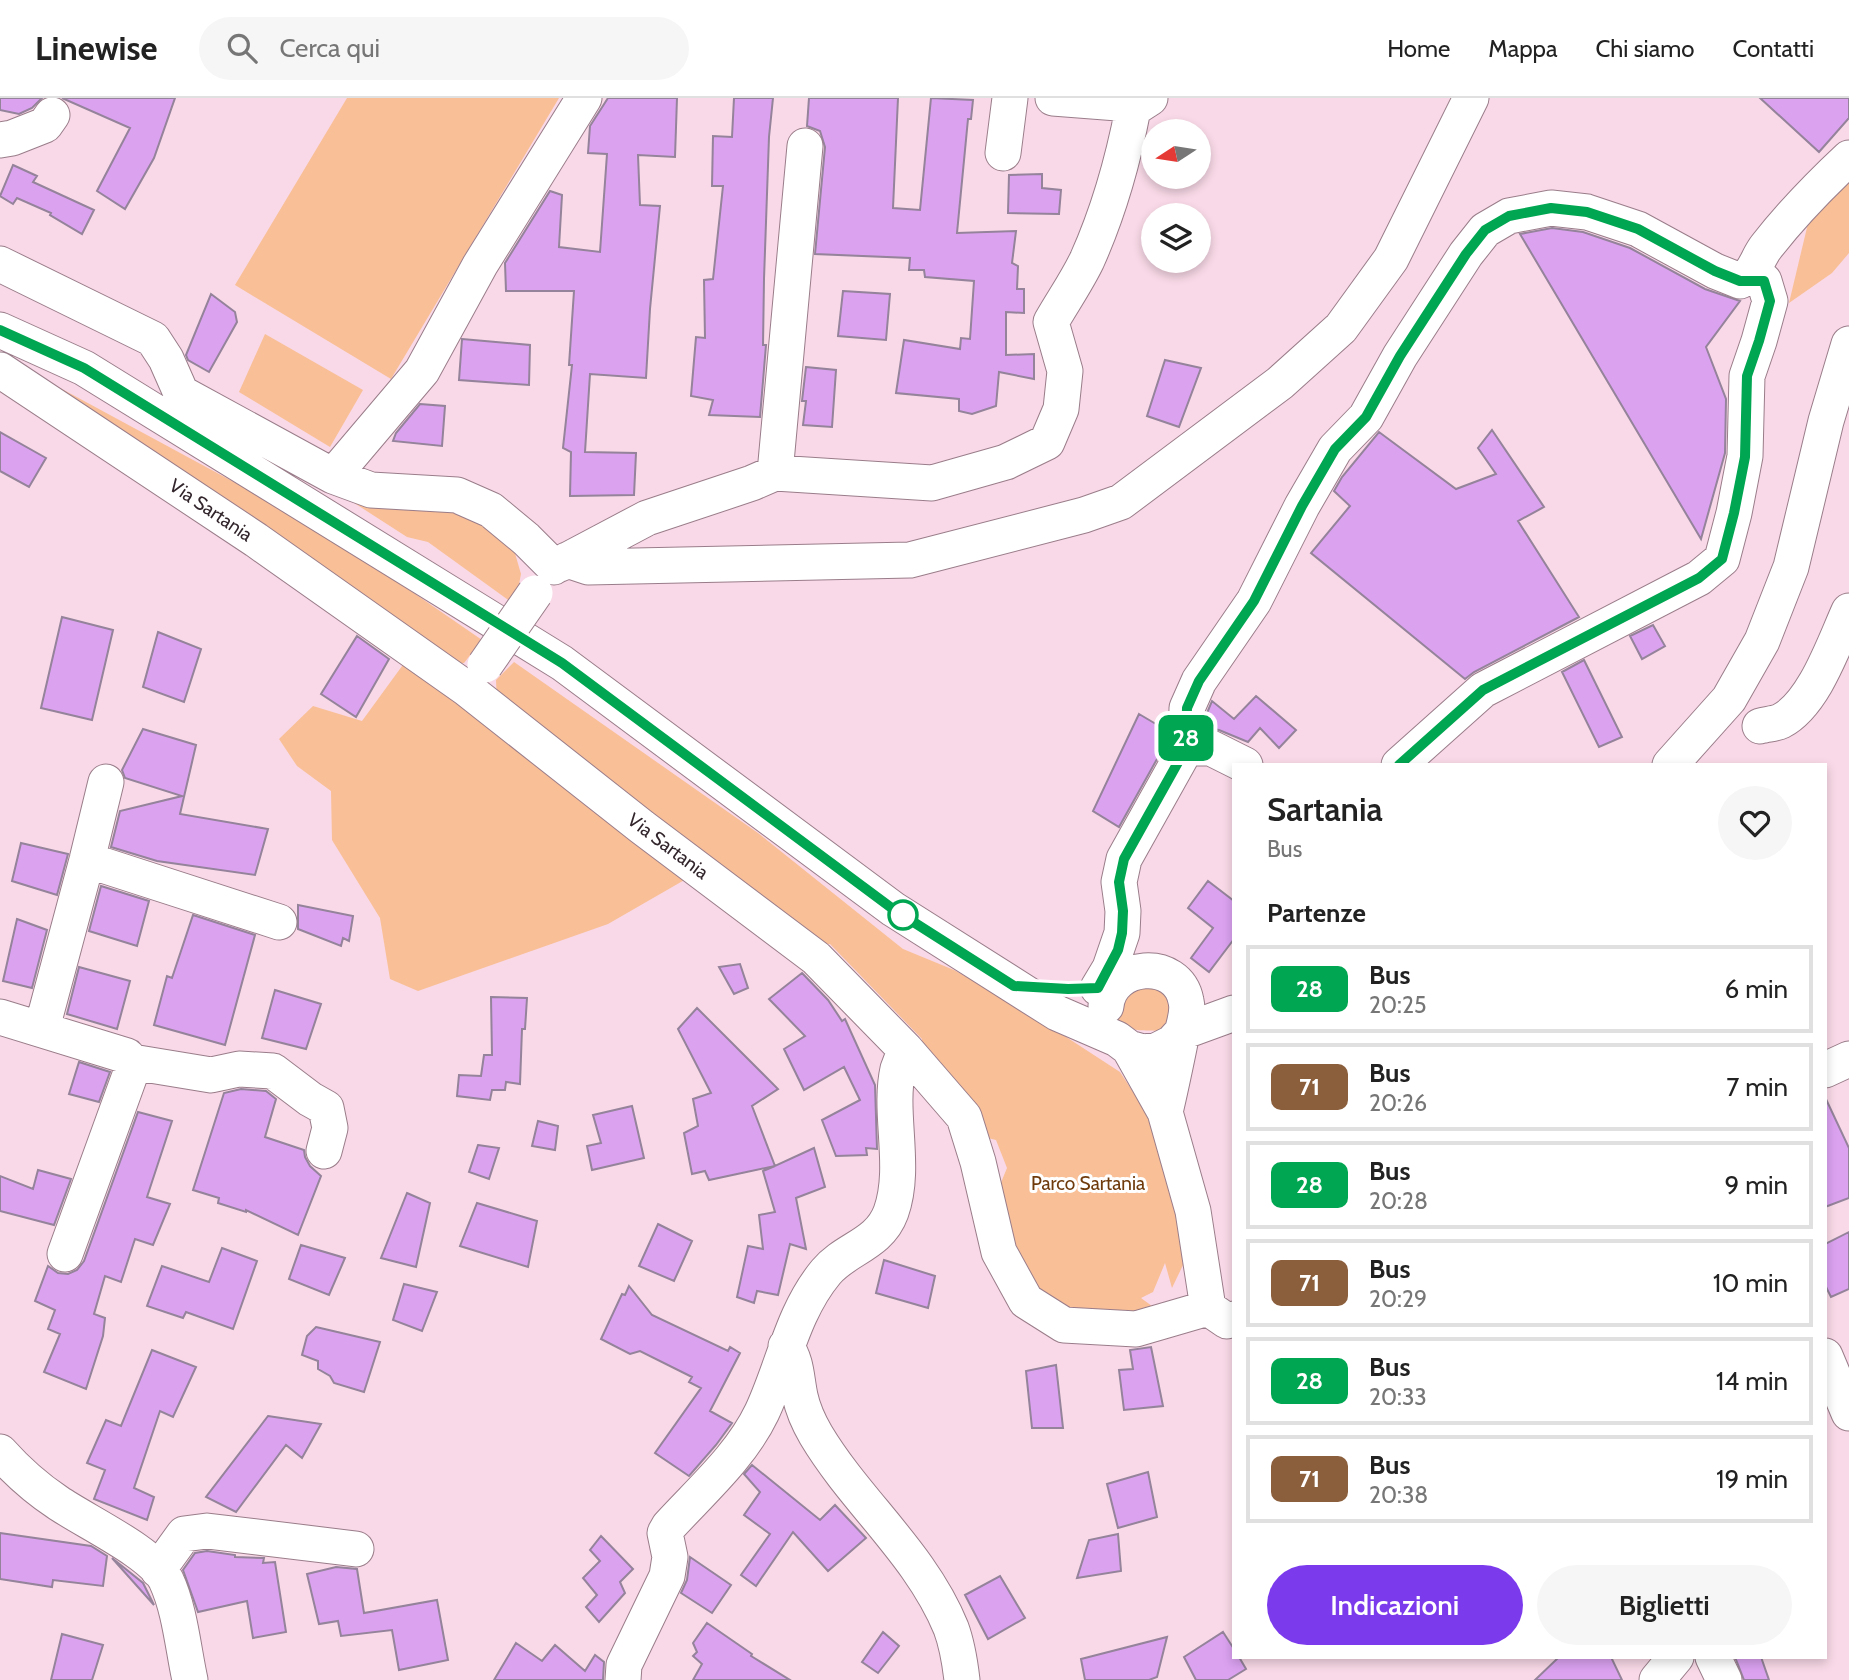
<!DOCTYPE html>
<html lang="it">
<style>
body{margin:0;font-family:Cabin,sans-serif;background:#f6f6f6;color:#222;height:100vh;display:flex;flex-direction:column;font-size:26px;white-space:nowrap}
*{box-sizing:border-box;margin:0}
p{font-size:23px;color:#767676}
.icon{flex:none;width:38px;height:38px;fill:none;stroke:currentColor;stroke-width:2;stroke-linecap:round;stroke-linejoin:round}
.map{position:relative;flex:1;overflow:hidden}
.details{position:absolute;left:1232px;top:665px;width:595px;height:896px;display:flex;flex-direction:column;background:#fff;border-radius:0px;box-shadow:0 4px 10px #0003}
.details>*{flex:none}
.badge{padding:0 14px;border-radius:10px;font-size:24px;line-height:46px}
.needle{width:46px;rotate:258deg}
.controls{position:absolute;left:1141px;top:21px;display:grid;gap:14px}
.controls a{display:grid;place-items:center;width:70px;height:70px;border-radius:50%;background:#fff;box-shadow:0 4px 10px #0003;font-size:35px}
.map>.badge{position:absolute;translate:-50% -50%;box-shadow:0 0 0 4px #fff}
h2{padding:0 35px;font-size:26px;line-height:63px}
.round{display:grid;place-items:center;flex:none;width:74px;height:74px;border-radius:37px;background:#f6f6f6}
.summary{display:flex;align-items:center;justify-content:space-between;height:119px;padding:0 35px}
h1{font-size:33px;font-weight:600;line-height:52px}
.cta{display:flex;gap:14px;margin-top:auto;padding:14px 35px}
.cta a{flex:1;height:80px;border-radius:42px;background:#7c3aed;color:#fff;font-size:28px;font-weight:600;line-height:80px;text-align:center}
.cta a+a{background:#f6f6f6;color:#222}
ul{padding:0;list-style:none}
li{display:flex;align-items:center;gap:21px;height:88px;margin:0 14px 10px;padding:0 21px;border:4px solid #e0e0e0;border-radius:0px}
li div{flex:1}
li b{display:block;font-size:26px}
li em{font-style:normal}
li .badge{min-width:77px;font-weight:700;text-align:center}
header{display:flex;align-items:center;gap:42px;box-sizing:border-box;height:98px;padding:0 35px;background:#fff;border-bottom:2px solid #e0e0e0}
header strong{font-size:33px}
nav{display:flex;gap:38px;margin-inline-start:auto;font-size:24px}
.search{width:490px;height:63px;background:#f6f6f6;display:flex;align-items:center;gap:18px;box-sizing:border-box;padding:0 24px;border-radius:38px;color:#767676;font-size:26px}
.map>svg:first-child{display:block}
.green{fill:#f9bf96}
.building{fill:#dba2f0;stroke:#94839a;stroke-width:2}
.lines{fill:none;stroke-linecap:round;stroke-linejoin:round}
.minor-casing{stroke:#9a7d8a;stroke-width:37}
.minor{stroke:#fff;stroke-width:35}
.minor-bridge-casing{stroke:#9a7d8a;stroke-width:37;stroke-linecap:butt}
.minor-bridge{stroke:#fff;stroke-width:35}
.line-casing{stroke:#fff;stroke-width:16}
.line{stroke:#00a651;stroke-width:10}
.stop-dot{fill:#fff;stroke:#00a651;stroke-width:3.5}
.labels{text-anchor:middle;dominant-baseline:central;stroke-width:6;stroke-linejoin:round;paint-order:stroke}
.street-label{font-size:19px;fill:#32262c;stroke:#fff}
.park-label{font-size:19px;fill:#6f3b0c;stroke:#fff}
</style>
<header>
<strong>Linewise</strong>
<div class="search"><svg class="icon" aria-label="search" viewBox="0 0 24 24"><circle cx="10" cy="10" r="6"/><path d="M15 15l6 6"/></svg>Cerca qui</div>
<nav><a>Home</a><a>Mappa</a><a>Chi siamo</a><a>Contatti</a></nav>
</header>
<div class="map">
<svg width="1849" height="1582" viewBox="0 0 1849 1582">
<rect width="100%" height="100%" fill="#f9d9e7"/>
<path class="green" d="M 347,0 L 559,0 L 391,281 L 235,187 Z
M 1849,81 L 1849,155 L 1832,175 L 1789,205 L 1810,117 Z
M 265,236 L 363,292 L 330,349 L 239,294 Z
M 36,277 L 321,431 L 482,542 L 464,565 L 448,565 Z
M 331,390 L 450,407 L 499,431 L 514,452 L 521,476 L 518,491 L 511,504 L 428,444 L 407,439 Z
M 405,564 L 700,773 L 608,826 L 418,893 L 390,881 L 380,820 L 332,742 L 331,693 L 297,668 L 279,641 L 313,608 L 362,623 Z
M 514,564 L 758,735 L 903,851 L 954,872 L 1017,907 L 1120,974 L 1152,1023 L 1180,1133 L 1183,1167 L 1172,1190 L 1165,1165 L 1153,1194 L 1141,1200 L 1156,1211 L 1140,1216 L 1078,1216 L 1028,1189 L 1003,1111 L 1000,1087 L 1007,1070 L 996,1042 L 984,1039 L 921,951 L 922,941 L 830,846 L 822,847 L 497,605 L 496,582 Z
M 1130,890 L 1159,890 L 1170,895 L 1175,919 L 1159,933 C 1142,932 1124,935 1115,917 Z"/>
<path class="building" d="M 0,0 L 42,0 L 32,10 L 19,16 L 0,12 Z
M 62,0 L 175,0 L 154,60 L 125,111 L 97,93 L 130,30 Z
M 608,0 L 677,0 L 675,59 L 638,57 L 640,107 L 660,108 L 650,211 L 646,280 L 590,276 L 585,354 L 636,355 L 634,397 L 570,398 L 571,354 L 563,350 L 572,267 L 569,267 L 574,193 L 506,193 L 505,165 L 550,93 L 562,97 L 559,149 L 600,154 L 607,56 L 588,55 L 590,28 Z
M 734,0 L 773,0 L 769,39 L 764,181 L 763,247 L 766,247 L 760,319 L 709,317 L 713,302 L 691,298 L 696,239 L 705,240 L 704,182 L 713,181 L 723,88 L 712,88 L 713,38 L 732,39 Z
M 809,0 L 898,0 L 893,110 L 920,112 L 931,0 L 973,2 L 971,21 L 968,21 L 957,135 L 1016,133 L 1012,165 L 1018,168 L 1017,191 L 1024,191 L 1024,215 L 1006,214 L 1006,257 L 1034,256 L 1034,281 L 999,274 L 996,308 L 972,316 L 959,313 L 959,301 L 896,295 L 904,242 L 960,251 L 961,240 L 970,241 L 974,183 L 925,179 L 924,172 L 909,172 L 910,160 L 815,156 L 825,49 L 820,33 L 807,28 Z
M 1760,0 L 1849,0 L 1849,20 L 1819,54 Z
M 13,67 L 37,78 L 33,84 L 94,112 L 82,136 L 50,117 L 51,115 L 17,100 L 13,106 L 0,98 Z
M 1042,76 L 1042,90 L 1061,92 L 1059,116 L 1008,115 L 1009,77 Z
M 1552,130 L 1583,134 L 1630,150 L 1705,191 L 1740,203 L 1706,249 L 1726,301 L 1725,355 L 1701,441 L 1520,136 Z
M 843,193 L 890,196 L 886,242 L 838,238 Z
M 211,196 L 235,214 L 237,224 L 209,274 L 188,262 L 186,257 Z
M 462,241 L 530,247 L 529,287 L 459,282 Z
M 1165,262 L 1201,270 L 1179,329 L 1147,318 Z
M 806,269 L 836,272 L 832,329 L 803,327 L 806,303 L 802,303 Z
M 420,306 L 445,308 L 442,348 L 393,343 L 396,335 Z
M 1492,332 L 1544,409 L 1518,423 L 1579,519 L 1474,574 L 1465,581 L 1311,455 L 1350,408 L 1334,393 L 1342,379 L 1379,334 L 1456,391 L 1496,376 L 1478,350 Z
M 0,334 L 46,360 L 29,389 L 0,373 Z
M 62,519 L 113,532 L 92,622 L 41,610 Z
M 1653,527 L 1665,548 L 1642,561 L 1630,538 Z
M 158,534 L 201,551 L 184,604 L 143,589 Z
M 357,538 L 389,561 L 356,619 L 321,596 Z
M 1584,562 L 1622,639 L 1599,649 L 1562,574 Z
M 1256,598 L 1296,632 L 1279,650 L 1260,630 L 1248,644 L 1219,632 L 1207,630 L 1207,615 L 1212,603 L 1234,621 Z
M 1139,616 L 1166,632 L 1166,645 L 1119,729 L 1093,713 Z
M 143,631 L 196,647 L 180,716 L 268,731 L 255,777 L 157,763 L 111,749 L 120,713 L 182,698 L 125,680 L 122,672 Z
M 21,745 L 68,756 L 57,797 L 12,783 Z
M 1208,783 L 1234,803 L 1234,841 L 1209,874 L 1191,860 L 1213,830 L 1188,810 Z
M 101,788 L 149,803 L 137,848 L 89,833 Z
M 298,807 L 353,818 L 349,843 L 343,840 L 341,848 L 298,831 Z
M 193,817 L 255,837 L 225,947 L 154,927 L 167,878 L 172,880 Z
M 17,821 L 47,832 L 32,890 L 3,883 Z
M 740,866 L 748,890 L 734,896 L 719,869 Z
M 79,869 L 130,883 L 117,931 L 67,916 Z
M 802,875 L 828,902 L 842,923 L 845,921 L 875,987 L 877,1051 L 866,1050 L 867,1057 L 836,1058 L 822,1022 L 860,1002 L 844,969 L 804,992 L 784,951 L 805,938 L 769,901 Z
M 275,892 L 321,906 L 306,951 L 262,940 Z
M 491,899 L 527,900 L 525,931 L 522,931 L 520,986 L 506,984 L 505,992 L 492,992 L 490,1002 L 457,998 L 459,977 L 481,978 L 484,957 L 492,957 Z
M 697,910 L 778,991 L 752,1008 L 775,1068 L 814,1050 L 825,1089 L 796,1100 L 806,1151 L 790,1146 L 778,1197 L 757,1193 L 754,1205 L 737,1199 L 748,1148 L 763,1151 L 759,1117 L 775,1114 L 763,1073 L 775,1068 L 709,1082 L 705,1073 L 692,1076 L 684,1035 L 698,1028 L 693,1001 L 711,995 L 678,931 Z
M 79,964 L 110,974 L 99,1004 L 69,996 Z
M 241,991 L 266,993 L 276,1001 L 265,1039 L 304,1052 L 305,1059 L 310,1068 L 321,1078 L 298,1137 L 246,1112 L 246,1114 L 218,1105 L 219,1100 L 193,1092 L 224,995 Z
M 1825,999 L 1849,1050 L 1849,1100 L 1825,1109 Z
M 632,1008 L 644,1060 L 592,1072 L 587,1048 L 601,1045 L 593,1017 Z
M 138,1014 L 172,1023 L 147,1099 L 170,1106 L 153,1147 L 135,1141 L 121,1184 L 105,1178 L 94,1216 L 105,1220 L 103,1238 L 86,1291 L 44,1274 L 60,1236 L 48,1231 L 55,1212 L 35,1203 L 48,1168 L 58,1175 L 68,1176 L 77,1172 L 84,1163 Z
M 538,1023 L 558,1028 L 555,1052 L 532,1048 Z
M 478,1047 L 499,1050 L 489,1081 L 469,1074 Z
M 38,1072 L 71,1081 L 54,1127 L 0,1113 L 0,1078 L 33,1091 Z
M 407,1095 L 430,1105 L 416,1169 L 381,1160 Z
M 477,1105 L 537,1123 L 528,1169 L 460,1148 Z
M 658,1126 L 692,1143 L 674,1183 L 639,1168 Z
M 1849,1134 L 1849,1191 L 1831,1199 L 1825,1187 L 1825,1146 Z
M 301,1147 L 345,1160 L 329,1197 L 289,1181 Z
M 222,1150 L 257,1163 L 233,1231 L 186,1214 L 183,1220 L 147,1208 L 162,1168 L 209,1184 Z
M 884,1162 L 935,1178 L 928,1210 L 876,1195 Z
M 404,1186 L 437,1194 L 422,1233 L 393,1222 Z
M 629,1188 L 652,1217 L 728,1253 L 730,1249 L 740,1255 L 710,1313 L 732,1325 L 716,1347 L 689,1378 L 655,1355 L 701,1290 L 689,1284 L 692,1279 L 640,1253 L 630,1256 L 601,1241 L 622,1196 L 625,1197 Z
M 316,1229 L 380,1244 L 364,1294 L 334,1285 L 330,1278 L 318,1271 L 318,1263 L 302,1257 L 307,1238 Z
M 1151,1249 L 1163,1308 L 1124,1312 L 1119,1272 L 1133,1271 L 1130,1252 Z
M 152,1252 L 196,1269 L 173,1319 L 160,1313 L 134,1390 L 154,1399 L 147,1422 L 94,1401 L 105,1372 L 87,1365 L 106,1322 L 121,1328 Z
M 1056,1267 L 1063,1330 L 1032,1330 L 1026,1273 Z
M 268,1318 L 321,1326 L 302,1360 L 286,1347 L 236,1414 L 206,1399 Z
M 752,1367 L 820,1422 L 835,1407 L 866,1440 L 828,1473 L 793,1434 L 756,1488 L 741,1477 L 770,1436 L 744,1417 L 760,1394 L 744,1376 Z
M 1148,1374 L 1157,1419 L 1118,1430 L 1107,1386 Z
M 0,1435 L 91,1448 L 107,1458 L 103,1488 L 53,1482 L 52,1489 L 0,1481 Z
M 1118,1436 L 1121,1473 L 1077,1480 L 1089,1442 Z
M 601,1438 L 633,1471 L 620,1484 L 625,1495 L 599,1524 L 586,1509 L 597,1497 L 583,1480 L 600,1463 L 590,1452 Z
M 207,1453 L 235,1457 L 235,1459 L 264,1460 L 263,1465 L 275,1464 L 286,1534 L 253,1540 L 247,1503 L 198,1514 L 183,1472 L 195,1455 Z
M 690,1459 L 731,1487 L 712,1515 L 681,1495 L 687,1482 Z
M 112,1460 L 143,1485 L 154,1507 Z
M 336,1469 L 357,1471 L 364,1515 L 437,1502 L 448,1562 L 399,1572 L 392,1532 L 341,1538 L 338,1523 L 319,1526 L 307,1476 Z
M 1000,1478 L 1025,1520 L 988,1541 L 965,1497 Z
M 707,1525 L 752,1556 L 751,1558 L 790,1582 L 693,1582 L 702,1566 L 693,1558 L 697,1554 L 693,1545 Z
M 883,1534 L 899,1548 L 878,1575 L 862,1564 Z
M 1223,1534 L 1234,1551 L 1234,1559 L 1239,1559 L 1246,1571 L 1228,1582 L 1196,1582 L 1184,1559 Z
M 62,1536 L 103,1547 L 92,1582 L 51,1582 Z
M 1167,1539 L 1157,1579 L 1149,1582 L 1085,1582 L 1081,1561 Z
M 516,1545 L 542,1563 L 555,1547 L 585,1573 L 595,1557 L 604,1564 L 603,1582 L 494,1582 Z
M 1559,1559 L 1611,1559 L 1622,1582 L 1535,1582 Z
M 1735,1559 L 1761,1559 L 1769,1582 L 1744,1582 Z"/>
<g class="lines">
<g class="minor-casing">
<path id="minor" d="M 1053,0 L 1118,5 L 1133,11
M 0,42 L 12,40 L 45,27 L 52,17
M 1003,55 L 1010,0
M 0,166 L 153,241 L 166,261 L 181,295 L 333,378 L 371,392 L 457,397 L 491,412 L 526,441 L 554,469
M 0,232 L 84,270 L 562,565 L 893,811 L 1057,915 L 1117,941 L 1129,950 L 1143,954 L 1158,952 L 1172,945 L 1182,934 L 1234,915
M 0,272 L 256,442 L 467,591 L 642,729 L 816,860 L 906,952 L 964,1019 L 978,1064 L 999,1154 L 1026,1203 L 1064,1227 L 1136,1231 L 1208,1210 L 1227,1223 L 1234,1221
M 775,375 L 932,385 L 1006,364 L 1047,344 L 1061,311 L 1065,273 L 1051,224 C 1063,203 1077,183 1087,162 C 1109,113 1123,63 1133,11 L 1150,0
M 333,378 L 422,273 L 480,167 L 584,0
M 567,462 L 588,469 L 910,462 L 1084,417 L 1121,404 L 1280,285 L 1341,230 L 1391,161 L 1471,0
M 560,466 L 647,420 L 752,385 L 775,375 L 805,48
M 1760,628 C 1766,626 1775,626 1781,623 C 1814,606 1834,546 1849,513
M 1186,650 L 1187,610 L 1199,583 L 1254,503 L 1302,408 L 1335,351 L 1366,319 L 1400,258 L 1466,156 L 1485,132 L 1509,118 L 1551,110 L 1587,114 L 1638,131 L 1715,173 L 1740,183 C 1756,175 1756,162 1766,149 C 1791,117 1819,88 1849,60
M 1399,667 L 1483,592 L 1699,480 L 1722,461 L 1734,415 L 1745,358 L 1747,278 L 1759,243 L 1770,203 L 1764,183
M 1670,667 L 1729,601 L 1762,543 L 1791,469 L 1826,323 L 1849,246
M 87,762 L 279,824
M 1098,890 L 1110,870 L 1122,835 L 1123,813 L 1119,784 L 1124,761 L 1186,650 L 1211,650 L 1245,667
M 1106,908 C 1110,865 1178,859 1186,903 C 1189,916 1183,927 1181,940 C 1176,964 1171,989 1165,1014
M 0,919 L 127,958 L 132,964 L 130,977 L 65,1156
M 42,930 L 87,762 L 106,684
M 1129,950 L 1165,1014 L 1193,1113 L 1208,1210
M 132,964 L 211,977 L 239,971 L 273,973 L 310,1001 L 326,1010 L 330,1030 L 324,1053
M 1825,972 L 1849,961
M 786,1248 C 797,1264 796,1279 800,1298 C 803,1312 809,1325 816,1337 C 856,1404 921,1456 951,1530 C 957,1546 960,1565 962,1582
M 1825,1258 L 1849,1315
M 0,1354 C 17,1373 36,1390 57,1404 C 84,1423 152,1454 166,1482 C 180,1512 183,1550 190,1582
M 158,1472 L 184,1436 L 207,1433 L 356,1451
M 1713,1559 L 1724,1582
M 623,1582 L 624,1567 L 667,1478 L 670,1459 L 665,1435 L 669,1428 C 702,1392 741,1358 762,1314 C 784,1267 792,1215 826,1174 C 846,1150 879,1147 891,1114 C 907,1069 888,1015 898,971 C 900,965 903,958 906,952
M 1657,1582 L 1676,1559"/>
</g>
<use href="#minor" class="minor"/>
<g class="minor-bridge-casing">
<path id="minor-bridge" d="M 485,567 L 535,495"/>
</g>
<use href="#minor-bridge" class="minor-bridge"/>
</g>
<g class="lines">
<g class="line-casing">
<path id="line" d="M 0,232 L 84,270 L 562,565 L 893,811 L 1014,888 L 1068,891 L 1098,890 L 1118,852 L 1122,835 L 1123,813 L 1119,784 L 1124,761 L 1186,650 L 1187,610 L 1199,583 L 1254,503 L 1302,408 L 1335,351 L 1366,319 L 1400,258 L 1466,156 L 1485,132 L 1509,118 L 1551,110 L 1587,114 L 1638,131 L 1715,173 L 1740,183 L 1764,183 L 1770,203 L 1759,243 L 1747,278 L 1745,359 L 1734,415 L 1722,461 L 1699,480 L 1483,592 L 1399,667"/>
</g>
<use href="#line" class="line"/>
</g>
<circle class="stop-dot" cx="903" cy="817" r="14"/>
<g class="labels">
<g class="street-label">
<text transform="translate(211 412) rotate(34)">Via Sartania</text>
<text transform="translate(668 748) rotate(37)">Via Sartania</text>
</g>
<g class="park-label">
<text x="1088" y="1085">Parco Sartania</text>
</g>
</g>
</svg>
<div class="controls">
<a><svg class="needle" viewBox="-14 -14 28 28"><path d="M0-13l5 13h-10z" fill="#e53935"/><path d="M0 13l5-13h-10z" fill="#767676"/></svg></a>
<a><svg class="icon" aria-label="layers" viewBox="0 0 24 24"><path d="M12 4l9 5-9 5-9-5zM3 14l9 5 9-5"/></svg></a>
</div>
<b class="badge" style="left:1186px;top:640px;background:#00a651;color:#fff">28</b>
<section class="details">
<div class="summary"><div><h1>Sartania</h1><p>Bus</p></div><a class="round"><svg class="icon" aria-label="heart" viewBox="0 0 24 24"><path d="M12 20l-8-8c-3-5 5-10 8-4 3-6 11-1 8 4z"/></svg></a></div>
<h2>Partenze</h2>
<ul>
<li><span class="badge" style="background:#00a651;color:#fff">28</span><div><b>Bus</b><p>20:25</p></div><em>6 min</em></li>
<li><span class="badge" style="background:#8b5e3c;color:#fff">71</span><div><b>Bus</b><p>20:26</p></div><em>7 min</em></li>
<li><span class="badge" style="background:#00a651;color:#fff">28</span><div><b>Bus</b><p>20:28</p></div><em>9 min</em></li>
<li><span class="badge" style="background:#8b5e3c;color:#fff">71</span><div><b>Bus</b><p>20:29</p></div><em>10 min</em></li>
<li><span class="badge" style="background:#00a651;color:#fff">28</span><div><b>Bus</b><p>20:33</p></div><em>14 min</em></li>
<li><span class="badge" style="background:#8b5e3c;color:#fff">71</span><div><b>Bus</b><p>20:38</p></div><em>19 min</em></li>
</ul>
<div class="cta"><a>Indicazioni</a><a>Biglietti</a></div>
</section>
</div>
